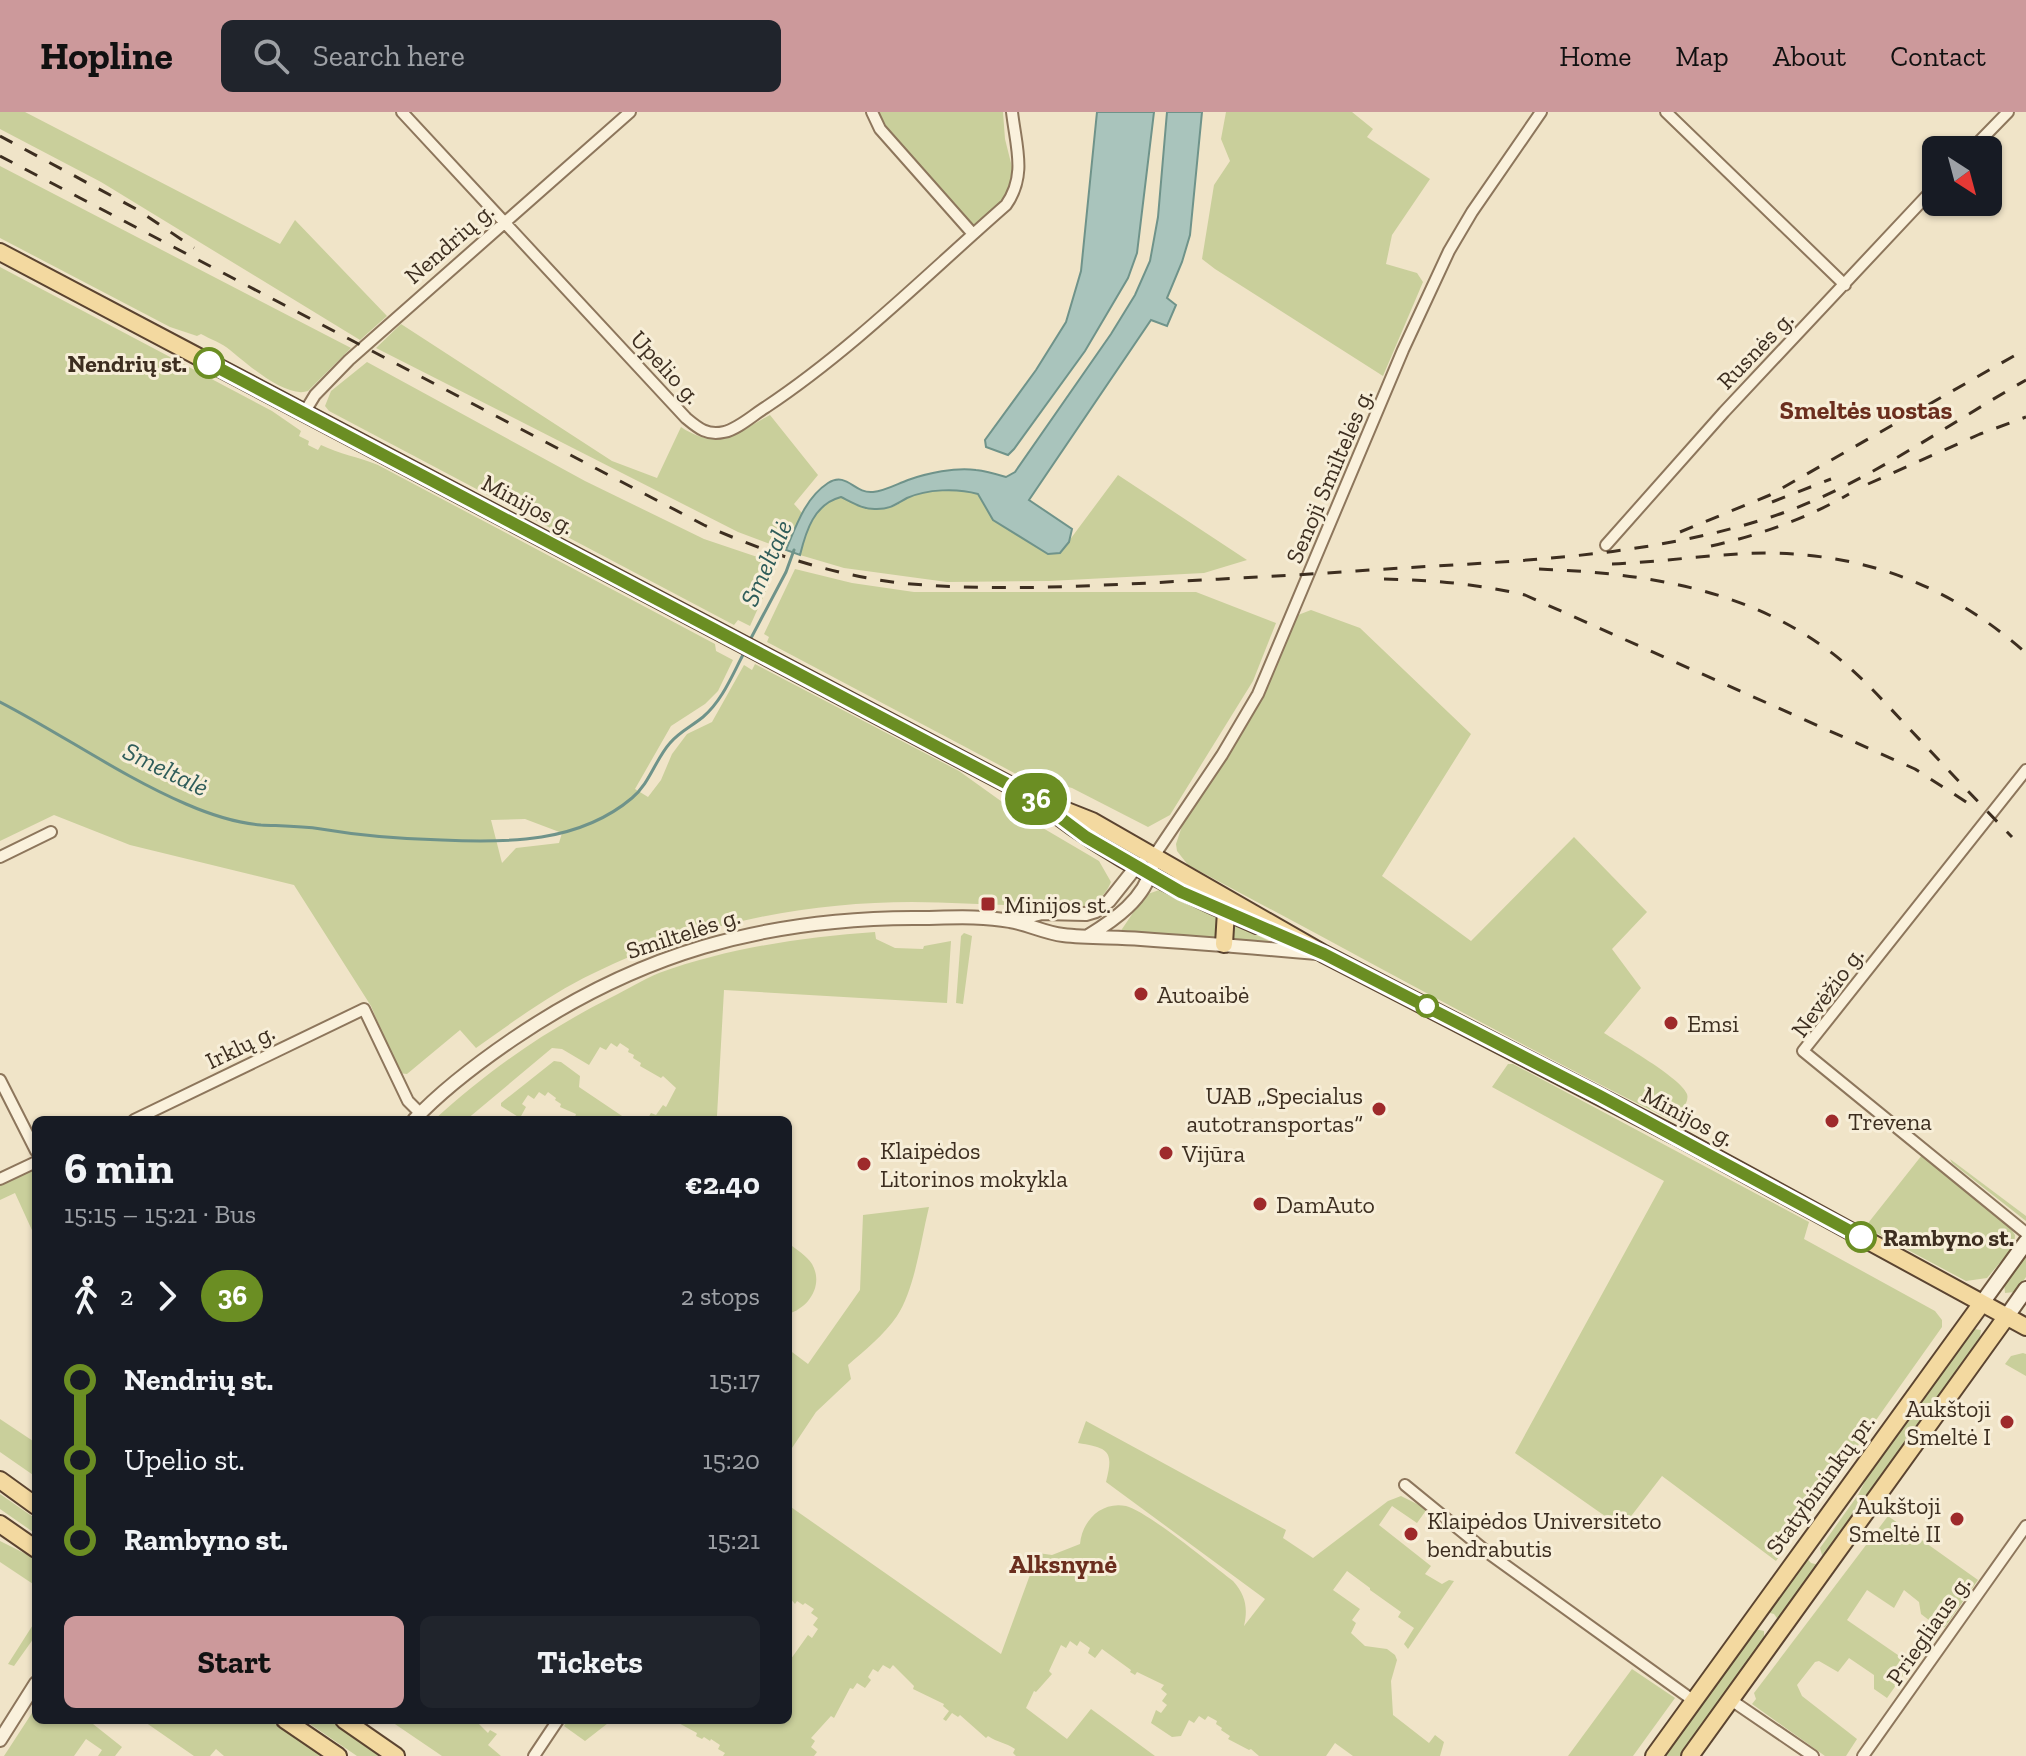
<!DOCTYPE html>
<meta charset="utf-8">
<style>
body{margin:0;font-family:"Zilla Slab",serif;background:#20242c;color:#f1f3f6;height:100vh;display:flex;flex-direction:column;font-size:30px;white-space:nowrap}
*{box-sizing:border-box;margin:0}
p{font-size:26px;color:#9ea1a6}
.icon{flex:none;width:44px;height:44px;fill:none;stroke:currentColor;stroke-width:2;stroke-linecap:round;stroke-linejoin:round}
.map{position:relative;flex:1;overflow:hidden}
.sheet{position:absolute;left:32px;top:1004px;width:760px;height:608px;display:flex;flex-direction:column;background:#171b24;border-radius:12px;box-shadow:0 2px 6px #0004}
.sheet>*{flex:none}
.badge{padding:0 16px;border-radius:26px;font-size:28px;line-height:52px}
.needle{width:52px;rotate:144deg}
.tools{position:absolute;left:1922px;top:24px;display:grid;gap:16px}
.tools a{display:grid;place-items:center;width:80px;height:80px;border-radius:12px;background:#171b24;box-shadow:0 2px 6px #0004;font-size:40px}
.map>.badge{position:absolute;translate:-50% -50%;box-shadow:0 0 0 4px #fff}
.legs{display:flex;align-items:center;gap:12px;height:88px;padding:0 32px;font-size:26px}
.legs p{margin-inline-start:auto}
.head{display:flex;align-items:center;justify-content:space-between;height:136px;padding:0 32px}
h1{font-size:44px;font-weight:800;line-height:60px}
.primary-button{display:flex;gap:16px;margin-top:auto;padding:16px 32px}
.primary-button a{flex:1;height:92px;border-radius:12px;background:#cc999b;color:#111;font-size:32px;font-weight:800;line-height:92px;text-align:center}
.primary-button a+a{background:#20242c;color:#f1f3f6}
ul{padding:0 32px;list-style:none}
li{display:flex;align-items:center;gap:28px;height:80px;font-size:30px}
li i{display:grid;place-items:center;width:12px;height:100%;margin:0 10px;background:currentColor}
li i::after{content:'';width:20px;height:20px;margin:-10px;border:6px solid;border-radius:50%;background:#171b24}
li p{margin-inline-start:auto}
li:first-child i{background:linear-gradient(#0000 50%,currentColor 0)}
li:last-child i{background:linear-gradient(currentColor 50%,#0000 0)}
header{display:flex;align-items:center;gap:48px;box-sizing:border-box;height:112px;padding:0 40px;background:#cc999b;color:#111}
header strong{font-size:38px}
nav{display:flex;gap:44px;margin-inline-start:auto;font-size:28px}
.search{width:560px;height:72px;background:#20242c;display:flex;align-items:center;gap:20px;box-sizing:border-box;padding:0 28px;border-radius:12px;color:#9ea1a6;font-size:30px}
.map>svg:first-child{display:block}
.green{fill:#c9cf9b;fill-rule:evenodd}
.water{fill:#a9c4bc;stroke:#6f938a;stroke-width:2}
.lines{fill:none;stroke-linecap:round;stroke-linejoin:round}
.stream{stroke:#6f938a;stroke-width:3}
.minor-casing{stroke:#8d765c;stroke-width:14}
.tertiary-casing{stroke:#8d765c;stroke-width:16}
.secondary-casing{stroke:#6f573f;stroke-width:18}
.primary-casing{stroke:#5b4430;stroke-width:20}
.minor{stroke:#faf1dc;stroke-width:10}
.tertiary{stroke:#faf1dc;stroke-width:12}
.secondary{stroke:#faf1dc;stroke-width:14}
.primary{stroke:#f3d9a0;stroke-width:16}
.rail{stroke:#3d2e20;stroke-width:3;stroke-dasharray:14 14;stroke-linecap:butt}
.line-1-casing{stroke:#fff;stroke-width:18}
.line-1{stroke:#6b8e23;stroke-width:12}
.stop-1-dot{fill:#fff;stroke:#6b8e23;stroke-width:4}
.poi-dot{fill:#9e2a2b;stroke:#f7eed8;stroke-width:3}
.labels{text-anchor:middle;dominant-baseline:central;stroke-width:6;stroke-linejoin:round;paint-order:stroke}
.street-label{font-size:24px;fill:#3d2e20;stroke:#f7eed8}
.stop-label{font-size:24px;font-weight:bold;fill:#3d2e20;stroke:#f7eed8;text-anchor:end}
.poi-label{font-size:24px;fill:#3d2e20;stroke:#f7eed8;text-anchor:start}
.neighbourhood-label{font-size:26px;font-weight:bold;fill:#6b2e1e;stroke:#f7eed8}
.water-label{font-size:26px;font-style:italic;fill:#2f5d5a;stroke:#f7eed8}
</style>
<header>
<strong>Hopline</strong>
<div class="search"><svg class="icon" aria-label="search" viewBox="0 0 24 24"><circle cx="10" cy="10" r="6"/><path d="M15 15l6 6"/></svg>Search here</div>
<nav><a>Home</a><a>Map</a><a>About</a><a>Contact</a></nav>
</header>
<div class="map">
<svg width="2026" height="1644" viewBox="0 0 2026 1644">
<rect width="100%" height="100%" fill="#f0e4c8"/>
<path class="green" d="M 0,0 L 25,0 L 280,132 L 295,108 L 387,204 L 360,228 L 101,70 L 0,17 Z
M 877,0 L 1003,0 L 1005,27 L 1016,71 L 1004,90 L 974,116 L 882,11 Z
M 1226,0 L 1352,0 L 1373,17 L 1367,25 L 1430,67 L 1392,123 L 1386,152 L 1417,161 L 1423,170 L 1383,264 L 1215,157 L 1202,147 L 1214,73 L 1230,49 L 1221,27 Z
M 0,54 L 351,236 L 308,279 C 286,287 246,251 230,238 C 222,231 210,227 201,222 L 197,224 L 170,215 L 0,126 Z
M 0,155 L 272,299 L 301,319 L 299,324 L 309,329 L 308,333 L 318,338 L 321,333 C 339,342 359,345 378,353 L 715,532 L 716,539 L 733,548 L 718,579 L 705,592 L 671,614 L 635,677 L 648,685 L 661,668 L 672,642 L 687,622 L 712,610 L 744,553 L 752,558 L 755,552 L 959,659 L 1019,702 L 1099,749 L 1111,770 C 1105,784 1097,791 1082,796 C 1025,794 969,791 912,790 C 804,790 691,813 594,861 C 552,881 514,909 476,936 L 460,918 L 407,962 L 399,961 L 371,894 L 294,773 L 130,733 L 54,703 L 0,729 ZM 525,707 L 562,721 L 559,731 L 516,736 L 502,751 L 491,708 Z
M 401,212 L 612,349 L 657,366 L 681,315 C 717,339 736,321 770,303 L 818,363 L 794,392 L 802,401 L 786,438 L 738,420 L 376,236 Z
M 367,250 L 585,369 L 704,427 L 778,452 L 750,514 L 738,508 L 734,513 L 329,299 L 325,294 L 331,279 Z
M 1118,363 L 1247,448 L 1204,461 L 1049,469 L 947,470 L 844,456 L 800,443 C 806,419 814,392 841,385 C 858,393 871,398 891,395 C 898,394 901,389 907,386 C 927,377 957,376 978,382 L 993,408 L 1060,441 Z
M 795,457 L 852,471 L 914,480 L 1196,480 L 1276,511 L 1253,569 L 1170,703 L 1148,715 L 1072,676 L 1057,672 L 1070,680 L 1067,682 L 1039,674 L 767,530 L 769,525 L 764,522 Z
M 1311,498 L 1360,516 L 1471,622 L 1382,764 L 1471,829 L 1574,725 L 1647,800 L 1612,837 L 1641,876 L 1604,921 C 1621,932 1681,966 1687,982 C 1690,991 1678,1002 1673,1009 C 1509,928 1350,839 1188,753 L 1177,739 L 1176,732 L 1182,714 L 1263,585 L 1298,503 Z
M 1162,777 L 1216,806 L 1221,811 L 1221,828 L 1118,823 L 1145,783 Z
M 1233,811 L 1269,829 L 1228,828 Z
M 875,820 L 876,827 L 895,836 L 923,837 L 924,834 L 951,829 L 947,891 L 724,878 L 717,1004 L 699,1008 L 647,1008 L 651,1001 L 656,1003 L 663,993 L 666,995 L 676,976 L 663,964 L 661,966 L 640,954 L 641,951 L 633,946 L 634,943 L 628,940 L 629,937 L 620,931 L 617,935 L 611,931 L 606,938 L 600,935 L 589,953 L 562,937 L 552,936 L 466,1008 L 434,1008 C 489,958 543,920 610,886 C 626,878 642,868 659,861 C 728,836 802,825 875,820 Z
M 964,821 L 972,824 L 963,892 L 956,891 L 961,824 Z
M 554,949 L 561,950 L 580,964 L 579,975 L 628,1008 L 579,1008 L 575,1005 L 576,1002 L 560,995 L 561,992 L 555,988 L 556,986 L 548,980 L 545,984 L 539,980 L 534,987 L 528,983 L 522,992 L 526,995 L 520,1006 L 501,994 L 501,991 Z
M 1508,952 L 1513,952 L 1809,1110 L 1804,1127 L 1935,1199 L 1942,1208 L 1942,1215 L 1776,1449 L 1662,1364 L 1622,1416 L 1515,1341 L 1664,1069 L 1492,975 Z
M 1922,1043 L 2008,1112 L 2015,1123 L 2014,1134 L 1987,1166 L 1966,1169 L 1865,1115 Z
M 1950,1047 L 2026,1104 L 2026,1109 L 1952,1051 Z
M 36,1055 L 36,1127 L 15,1081 L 0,1088 L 0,1070 Z
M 929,1095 C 921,1127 915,1177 897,1204 C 884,1223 865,1238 848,1253 L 851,1267 L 816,1300 L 788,1342 L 788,1237 L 808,1252 L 860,1178 L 863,1103 Z
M 788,1131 C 796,1137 807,1144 812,1152 C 824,1173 809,1196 788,1202 Z
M 2026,1139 L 2026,1165 L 2015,1180 L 2005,1181 L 2004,1170 Z
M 1974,1217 L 1981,1218 L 1979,1231 L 1825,1443 L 1822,1443 L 1820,1436 L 1858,1383 L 1876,1348 L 1969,1219 Z
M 2023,1241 L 2026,1242 L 2026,1264 L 2005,1252 L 2011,1244 Z
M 0,1307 L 36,1331 L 36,1365 L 0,1340 Z
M 1086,1309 L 1286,1418 L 1283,1426 L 1313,1446 L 1388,1389 L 1401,1384 L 1427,1397 L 1417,1411 L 1392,1394 L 1379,1413 L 1431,1454 L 1425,1462 L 1442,1472 L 1449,1468 L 1454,1469 L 1408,1537 L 1404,1532 L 1414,1516 L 1398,1505 L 1401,1500 L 1370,1478 L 1370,1476 L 1347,1459 L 1333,1478 L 1360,1497 L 1352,1508 L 1356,1511 L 1351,1521 L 1365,1534 L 1387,1537 L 1395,1543 L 1397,1548 L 1391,1569 L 1393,1603 L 1429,1631 L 1435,1623 L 1444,1630 L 1440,1644 L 1353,1644 L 1335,1631 L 1326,1644 L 1259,1644 L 1251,1637 L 1249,1638 L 1228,1627 L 1230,1624 L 1221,1618 L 1222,1616 L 1216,1612 L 1217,1609 L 1208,1604 L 1205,1608 L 1199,1604 L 1194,1611 L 1189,1608 L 1181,1624 L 1172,1625 L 1151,1611 L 1156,1598 L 1161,1601 L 1167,1593 L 1162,1589 L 1167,1582 L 1161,1577 L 1164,1573 L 1137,1560 L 1135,1563 L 1130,1560 L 1131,1558 L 1102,1537 L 1095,1546 L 1088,1541 L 1090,1536 L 1080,1529 L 1077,1534 L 1070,1529 L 1066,1536 L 1061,1533 L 1049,1559 L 1052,1562 L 1036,1580 L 1034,1579 L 1026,1596 L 1067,1627 L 1091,1597 L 1155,1644 L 1016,1644 L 1013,1641 L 1015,1637 C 1005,1630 998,1631 988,1624 L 986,1626 L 960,1603 L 958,1605 L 952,1601 L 946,1609 L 943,1607 L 949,1599 L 943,1594 L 944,1592 L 913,1577 L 914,1574 L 893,1553 L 890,1557 L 883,1553 L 878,1560 L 873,1557 L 868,1565 L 871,1568 L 865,1576 L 857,1571 L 853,1577 L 850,1576 L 834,1606 L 831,1604 L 811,1626 L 815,1629 L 811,1635 L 817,1640 L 814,1644 L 723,1644 L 725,1641 L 718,1637 L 720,1633 L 711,1627 L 710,1629 L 704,1625 L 702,1627 L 696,1624 L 697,1621 L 673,1608 L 788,1608 L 788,1551 L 808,1523 L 812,1526 L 818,1517 L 813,1513 L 818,1506 L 811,1501 L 814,1497 L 805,1491 L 803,1493 L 797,1489 L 795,1492 L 788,1484 L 788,1393 L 1001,1542 L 1038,1441 L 1052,1443 L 1080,1432 C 1082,1409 1101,1389 1126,1394 C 1147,1399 1212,1453 1233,1469 C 1246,1483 1248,1497 1244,1514 L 1265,1487 L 1106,1370 C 1114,1339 1109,1336 1078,1331 Z
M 0,1382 L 36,1407 L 36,1422 L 0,1397 Z
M 1888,1404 L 1978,1468 L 1945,1515 L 1939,1516 L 1921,1502 L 1919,1490 L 1904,1478 L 1894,1496 L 1867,1478 L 1847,1508 L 1911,1552 L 1887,1586 L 1874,1577 L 1874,1563 L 1849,1546 L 1838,1560 L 1819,1549 L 1815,1550 L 1797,1573 L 1802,1584 L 1857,1627 L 1846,1644 L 1825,1644 L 1752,1592 L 1756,1587 L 1754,1581 Z
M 0,1429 L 36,1447 L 36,1474 L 0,1450 Z
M 1806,1445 L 1811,1451 L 1819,1453 L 1779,1509 L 1774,1502 L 1766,1500 Z
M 36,1508 L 36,1523 L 14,1554 L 8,1552 Z
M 1755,1517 L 1764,1519 L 1764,1529 L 1681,1644 L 1663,1644 Z
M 1632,1557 L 1675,1586 L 1633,1644 L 1568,1644 Z
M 32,1601 L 36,1603 L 36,1608 L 88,1608 L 122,1635 L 115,1644 L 98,1644 L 102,1638 L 86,1627 L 74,1644 L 4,1644 Z
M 142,1608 L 270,1608 L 323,1644 L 224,1644 L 216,1637 L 210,1644 L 194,1644 Z
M 304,1608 L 330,1608 L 384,1644 L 357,1644 Z
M 389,1608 L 475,1608 L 488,1621 L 490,1618 L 497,1622 L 488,1633 L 501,1644 L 442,1644 Z
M 568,1608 L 612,1608 L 585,1629 L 564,1614 Z"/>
<path class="water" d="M 1097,0 L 1154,0 L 1137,141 L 1128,166 L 1085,239 L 1014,337 L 1008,343 L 986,335 L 985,328 L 1036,258 L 1066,210 L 1081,159 Z
M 1167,0 L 1202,0 L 1190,123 L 1182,150 L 1167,186 L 1176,193 L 1167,214 L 1151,208 L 1029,388 L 1072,417 L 1069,430 L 1060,441 L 1048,442 L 993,408 L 978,382 C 957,376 927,377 907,386 C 896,392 891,397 877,397 C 864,398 853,391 841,385 C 814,392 806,419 800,443 L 786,438 C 796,414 805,386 828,371 C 847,359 854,382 873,380 C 885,379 897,372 908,368 C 927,361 956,355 976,358 C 986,359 996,362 1006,365 L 1015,360 L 1111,222 L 1135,183 L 1150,149 L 1158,105 Z"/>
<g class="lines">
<path class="stream" d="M 750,528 L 786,460 L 794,438
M 0,590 C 62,622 121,664 186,692 C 209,702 236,711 261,713 C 282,714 301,714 321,717 C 362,724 401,727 442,728 C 507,731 579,731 632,686 C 650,671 655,648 670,631 C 679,620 692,614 703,605 C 723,588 733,561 745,539"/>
<g class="minor-casing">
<path id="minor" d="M 402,0 L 686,306 C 698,316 707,324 724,320 C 738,317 753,303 766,295 C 853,237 927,162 1006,93 C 1027,63 1016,35 1012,0
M 872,0 L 880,17 L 973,122
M 1666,0 L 1845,173
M 1971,38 L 2008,0
M 304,301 L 315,283 L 349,248 L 630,0
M 1606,433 L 1724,300 L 1936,74
M 2026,658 L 1803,939 L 2026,1121
M 1154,744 L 1222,643 L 1258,582 L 1403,238 L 1449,139 L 1472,100 L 1541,0
M 0,745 L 51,720
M 0,968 L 36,1039
M 134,1008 L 364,897 L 408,989 L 420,1001
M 0,1067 L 36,1050
M 1405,1373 L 1487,1440 L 1694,1589
M 1731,1588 L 1813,1644
M 534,1644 L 558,1608
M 1863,1644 L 2026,1414"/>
</g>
<g class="tertiary-casing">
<path id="tertiary" d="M 1014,808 L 1042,801 L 1086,802 L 1096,799 L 1109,789 L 1136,755 L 1141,752
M 1088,824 C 1114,808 1145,787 1152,755
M 414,1008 C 443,977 478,951 513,927 C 638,842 761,807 913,806 C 944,806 979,803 1010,809 C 1028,812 1045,821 1063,823 C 1088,826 1115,825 1141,827 C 1200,831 1259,836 1317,841
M 0,1628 L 36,1571"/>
</g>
<g class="secondary-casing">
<path id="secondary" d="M 1982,1191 L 2026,1130
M 2007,1204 L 2026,1177"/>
</g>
<g class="primary-casing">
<path id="primary" d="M 0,140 L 1034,686 L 1092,709 L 1324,842 L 1676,1024 L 2026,1215
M 1050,698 C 1114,747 1183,781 1257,813
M 1224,832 L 1226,799
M 0,1368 L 36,1394
M 0,1412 L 36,1437
M 285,1608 L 338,1644
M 344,1608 L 396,1644
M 1654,1644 L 1982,1191
M 1690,1644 L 2007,1204"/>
</g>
<use href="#minor" class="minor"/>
<use href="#tertiary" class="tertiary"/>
<use href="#secondary" class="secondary"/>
<use href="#primary" class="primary"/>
<path class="rail" d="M 0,24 L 138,98 L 194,136
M 0,44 L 704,413 C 767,441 832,463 901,471 C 984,479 1067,475 1149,471 C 1218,467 1287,464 1356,459 C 1496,449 1636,449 1771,405 C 1862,375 1943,315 2026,268
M 1868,372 L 1980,322 L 2026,305
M 1772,390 L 1831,367
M 1680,420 L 1770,383 L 2026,237
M 1711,434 C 1759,423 1806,407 1849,382
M 1612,452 C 1664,450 1718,441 1770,441 C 1871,443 1951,475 2026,541
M 1539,457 C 1637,461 1735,474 1818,531 C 1850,552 1877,582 1903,610 C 1939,648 1975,687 2012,725
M 1384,467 C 1433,468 1478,472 1525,483 L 1915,657 L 1974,695"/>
</g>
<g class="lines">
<g class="line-1-casing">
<path id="line-1" d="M 209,251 L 1034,686 L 1086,725 L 1181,780 L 1324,842 L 1600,984 L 1861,1125"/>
</g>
<use href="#line-1" class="line-1"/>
</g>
<g class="stop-1-dot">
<circle cx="209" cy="251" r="14"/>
<circle cx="1427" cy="894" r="10"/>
<circle cx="1861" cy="1125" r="14"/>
</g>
<g class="poi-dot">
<rect x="980" y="784" width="16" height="16" rx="4"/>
<circle cx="1141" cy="882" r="8"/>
<circle cx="1671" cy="911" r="8"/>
<circle cx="1379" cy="997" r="8"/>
<circle cx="1832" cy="1009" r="8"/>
<circle cx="1166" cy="1041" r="8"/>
<circle cx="864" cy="1052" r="8"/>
<circle cx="1260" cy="1092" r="8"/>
<circle cx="2007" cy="1310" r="8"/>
<circle cx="1957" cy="1407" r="8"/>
<circle cx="1411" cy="1422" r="8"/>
</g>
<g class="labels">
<g class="street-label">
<text transform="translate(449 131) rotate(-41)">Nendrių g.</text>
<text transform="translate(1755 238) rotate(-46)">Rusnės g.</text>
<text transform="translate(666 255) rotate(47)">Upelio g.</text>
<text transform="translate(1329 364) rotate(-67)">Senoji Smiltelės g.</text>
<text transform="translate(528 392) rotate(28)">Minijos g.</text>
<text transform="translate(683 821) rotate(-18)">Smiltelės g.</text>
<text transform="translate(1827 880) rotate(-54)">Nevėžio g.</text>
<text transform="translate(240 934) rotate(-26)">Irklų g.</text>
<text transform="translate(1688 1004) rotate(28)">Minijos g.</text>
<text transform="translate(1820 1372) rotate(-54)">Statybininkų pr.</text>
<text transform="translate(1928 1518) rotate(-55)">Priegliaus g.</text>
</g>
<g class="stop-label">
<text x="187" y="251">Nendrių st.</text>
<text x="1883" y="1125" text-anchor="start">Rambyno st.</text>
</g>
<g class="poi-label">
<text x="1004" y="792">Minijos st.</text>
<text x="1157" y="882">Autoaibė</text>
<text x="1687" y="911">Emsi</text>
<text x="1363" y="983" text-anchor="end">UAB „Specialus<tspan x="1363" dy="28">autotransportas“</tspan></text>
<text x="1848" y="1009">Trevena</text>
<text x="880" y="1038">Klaipėdos<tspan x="880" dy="28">Litorinos mokykla</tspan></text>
<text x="1182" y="1041">Vijūra</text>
<text x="1276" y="1092">DamAuto</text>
<text x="1991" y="1296" text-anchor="end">Aukštoji<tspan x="1991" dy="28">Smeltė I</tspan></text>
<text x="1941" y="1393" text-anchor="end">Aukštoji<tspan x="1941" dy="28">Smeltė II</tspan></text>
<text x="1427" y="1408">Klaipėdos Universiteto<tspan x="1427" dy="28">bendrabutis</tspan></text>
</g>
<g class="neighbourhood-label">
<text x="1866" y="298">Smeltės uostas</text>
<text x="1063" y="1452">Alksnynė</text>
</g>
<g class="water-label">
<text transform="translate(766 451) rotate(-66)">Smeltalė</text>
<text transform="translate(166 657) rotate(26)">Smeltalė</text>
</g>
</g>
</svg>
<div class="tools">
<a><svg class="needle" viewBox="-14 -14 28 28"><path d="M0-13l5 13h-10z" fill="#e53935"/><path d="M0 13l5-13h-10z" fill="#9ea1a6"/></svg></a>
</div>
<b class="badge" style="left:1036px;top:687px;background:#6b8e23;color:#fff">36</b>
<section class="sheet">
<div class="head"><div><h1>6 min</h1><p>15:15 – 15:21 · Bus</p></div><b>€2.40</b></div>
<div class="legs"><svg class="icon" aria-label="walk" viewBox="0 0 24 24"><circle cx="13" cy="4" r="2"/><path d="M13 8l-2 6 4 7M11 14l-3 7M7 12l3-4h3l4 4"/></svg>2<svg class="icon" aria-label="forward" viewBox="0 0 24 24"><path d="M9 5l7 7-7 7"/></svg><b class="badge" style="background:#6b8e23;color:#fff">36</b><p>2 stops</p></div>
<ul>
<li><i style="color:#6b8e23"></i><b>Nendrių st.</b><p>15:17</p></li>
<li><i style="color:#6b8e23"></i><span>Upelio st.</span><p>15:20</p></li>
<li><i style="color:#6b8e23"></i><b>Rambyno st.</b><p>15:21</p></li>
</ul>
<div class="primary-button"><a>Start</a><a>Tickets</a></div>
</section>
</div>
